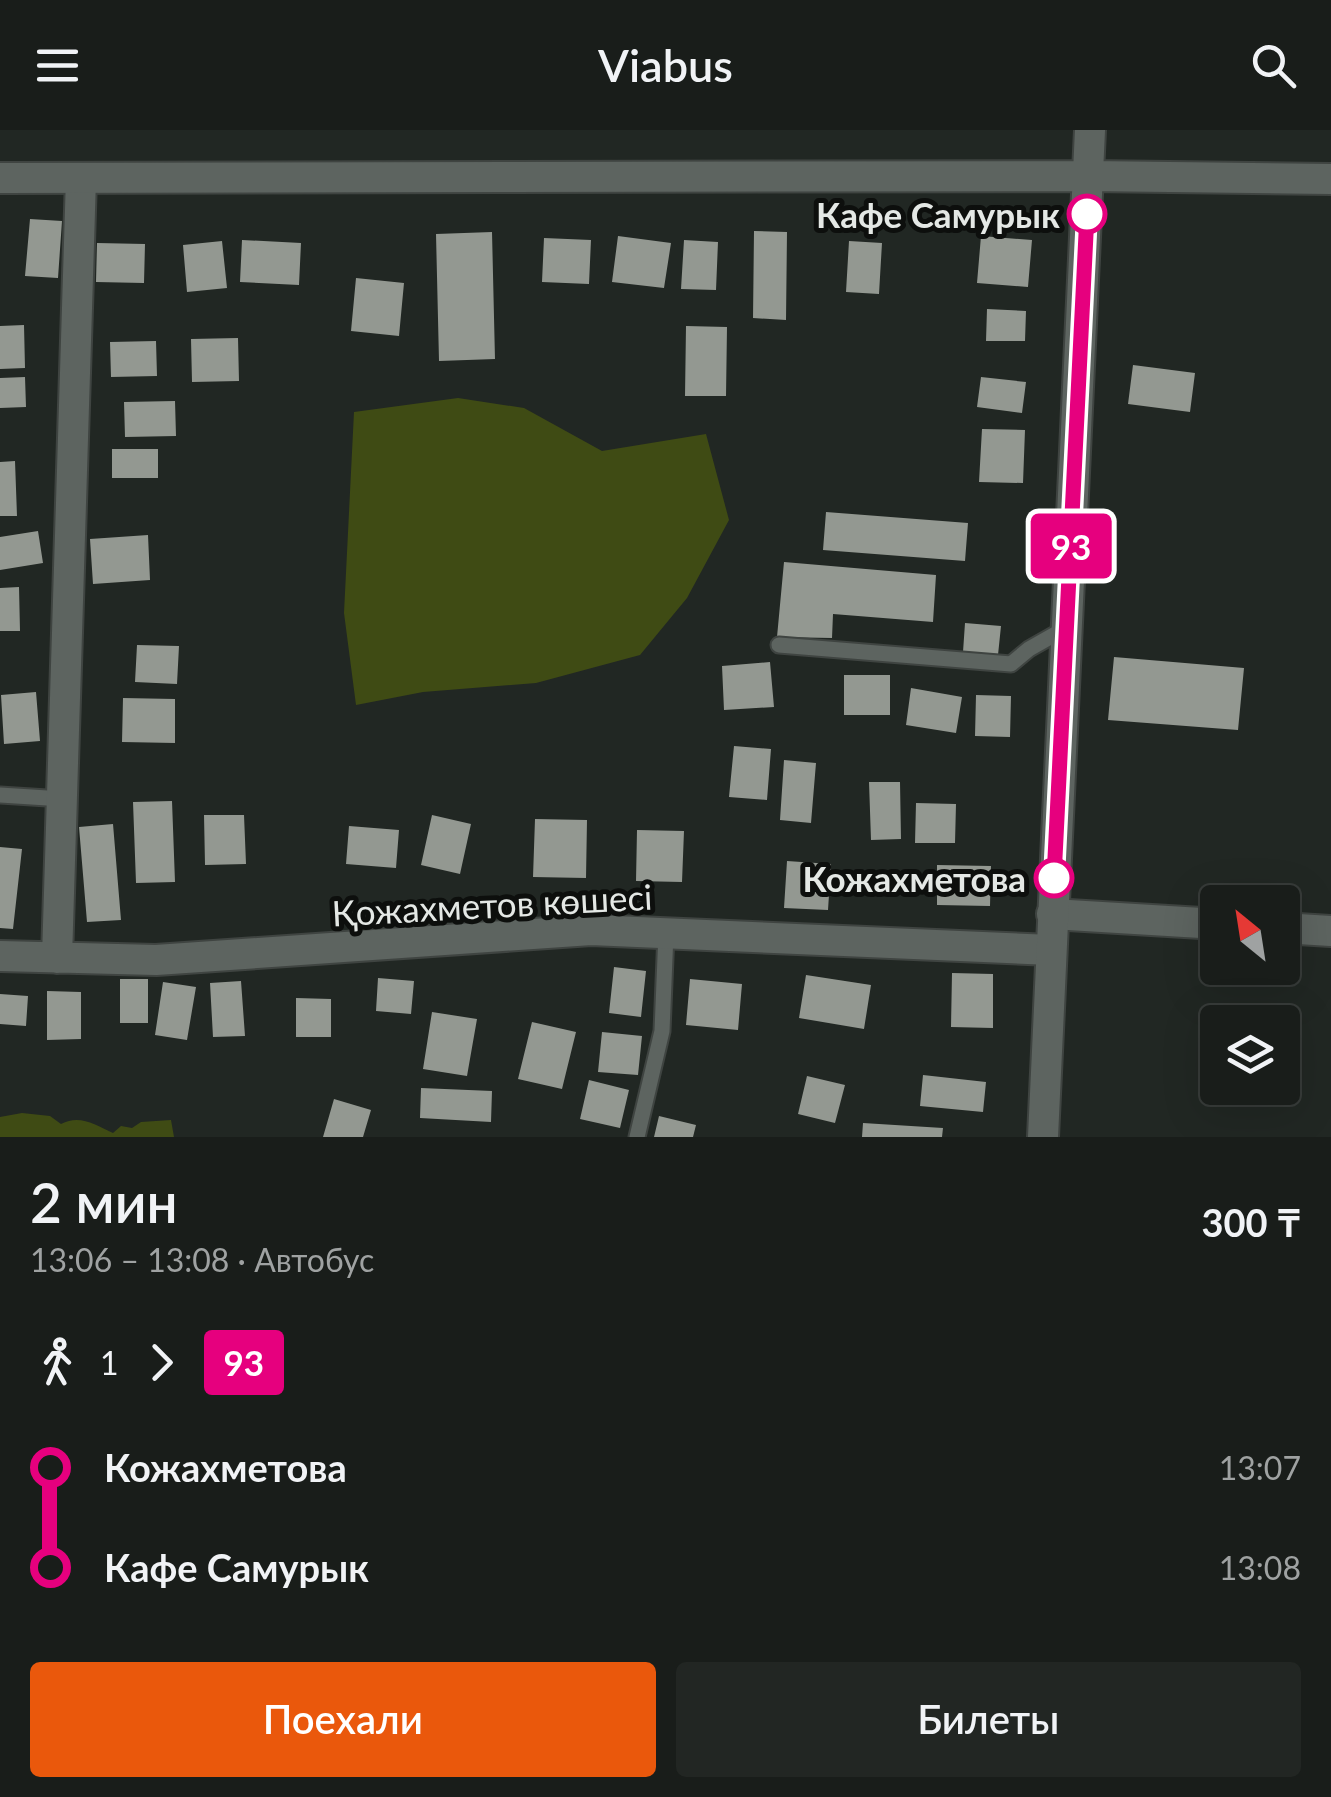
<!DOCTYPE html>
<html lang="ru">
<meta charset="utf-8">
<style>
body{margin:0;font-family:Lato,sans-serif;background:#222623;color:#f1f3f6;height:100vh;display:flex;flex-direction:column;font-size:38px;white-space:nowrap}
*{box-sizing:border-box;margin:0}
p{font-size:32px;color:#9fa2a2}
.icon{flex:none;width:55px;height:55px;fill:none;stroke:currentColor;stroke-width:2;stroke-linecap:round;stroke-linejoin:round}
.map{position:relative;height:1007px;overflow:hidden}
.drawer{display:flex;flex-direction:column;background:#191d1a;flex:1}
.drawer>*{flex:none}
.badge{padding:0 20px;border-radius:8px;font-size:35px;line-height:65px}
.needle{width:65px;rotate:330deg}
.fabs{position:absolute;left:1200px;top:755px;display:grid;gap:20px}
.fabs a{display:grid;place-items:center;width:100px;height:100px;border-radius:10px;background:#191d1a;box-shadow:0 10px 40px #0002,0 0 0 2px #373b39;font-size:50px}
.map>.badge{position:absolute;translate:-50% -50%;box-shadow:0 0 0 5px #fff}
.legs{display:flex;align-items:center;gap:15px;height:110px;padding:0 30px;font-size:32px}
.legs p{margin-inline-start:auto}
.head{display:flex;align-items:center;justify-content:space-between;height:170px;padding:0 30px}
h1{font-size:55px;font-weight:600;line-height:75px}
.button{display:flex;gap:20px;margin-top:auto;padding:20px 30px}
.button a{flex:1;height:115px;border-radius:10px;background:#ea580c;color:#fff;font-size:40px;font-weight:600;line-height:115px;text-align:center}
.button a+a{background:#222623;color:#f1f3f6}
ul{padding:0 30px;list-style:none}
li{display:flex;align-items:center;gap:35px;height:100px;font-size:38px}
li i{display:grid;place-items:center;width:15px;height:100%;margin:0 12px;background:currentColor}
li i::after{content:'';width:25px;height:25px;margin:-12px;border:8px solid;border-radius:50%;background:#191d1a}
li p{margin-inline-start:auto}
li:first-child i{background:linear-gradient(#0000 50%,currentColor 0)}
li:last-child i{background:linear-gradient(currentColor 50%,#0000 0)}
header{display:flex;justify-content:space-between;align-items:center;height:130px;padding:0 30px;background:#191d1a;font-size:45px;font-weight:600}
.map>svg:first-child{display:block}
.green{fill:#3f4b14}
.building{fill:#939891}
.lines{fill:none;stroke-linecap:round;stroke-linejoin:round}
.lane-casing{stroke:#3f4441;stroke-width:19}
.street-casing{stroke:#3f4441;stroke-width:34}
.secondary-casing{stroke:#3f4441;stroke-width:34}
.lane{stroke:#5d6460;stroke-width:15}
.street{stroke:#5d6460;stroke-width:30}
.secondary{stroke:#5d6460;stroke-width:30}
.line-1-casing{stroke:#fff;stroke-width:22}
.line-1{stroke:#e6007e;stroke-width:15}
.stop-1-dot{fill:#fff;stroke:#e6007e;stroke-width:5}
.labels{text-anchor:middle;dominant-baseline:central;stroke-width:10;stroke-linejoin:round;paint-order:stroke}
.stop-label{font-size:35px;font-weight:bold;fill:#e4e8e5;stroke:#0d0f0d;text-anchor:end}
.street-label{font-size:35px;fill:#e4e8e5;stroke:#0d0f0d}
</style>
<header><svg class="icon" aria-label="menu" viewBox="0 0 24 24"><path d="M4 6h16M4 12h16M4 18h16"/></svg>Viabus<svg class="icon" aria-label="search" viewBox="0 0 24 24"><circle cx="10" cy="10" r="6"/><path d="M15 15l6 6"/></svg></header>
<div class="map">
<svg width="1331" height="1007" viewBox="0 0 1331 1007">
<rect width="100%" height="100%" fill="#212723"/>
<path class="green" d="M 458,268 L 524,278 L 602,321 L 706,304 L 729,390 L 687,468 L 640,525 L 536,553 L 423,562 L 356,575 L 344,483 L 354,282 Z
M 22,983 L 50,986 L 61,994 C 80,984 95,995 113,1003 L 121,996 L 132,998 L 141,992 L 171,990 L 174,1007 L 0,1007 L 0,987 Z"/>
<path class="building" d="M 30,89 L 62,91 L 58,148 L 25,146 Z
M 754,101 L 787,102 L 786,190 L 753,188 Z
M 492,102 L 495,229 L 439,231 L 436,104 Z
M 618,106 L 671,113 L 664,158 L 612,152 Z
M 981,106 L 1032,110 L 1028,157 L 977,153 Z
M 544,108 L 591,110 L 589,154 L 542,152 Z
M 242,110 L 301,113 L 299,155 L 240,152 Z
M 684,110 L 718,112 L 716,160 L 681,159 Z
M 222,111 L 227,158 L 187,162 L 183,115 Z
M 849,111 L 882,113 L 879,164 L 846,162 Z
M 97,113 L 145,114 L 144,153 L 96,152 Z
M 356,148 L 404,153 L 399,206 L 351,201 Z
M 987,179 L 1026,181 L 1025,211 L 986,211 Z
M 24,195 L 25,238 L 0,239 L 0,196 Z
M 686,196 L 727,197 L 726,266 L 685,266 Z
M 238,208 L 239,251 L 192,252 L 191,209 Z
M 156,211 L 157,246 L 111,247 L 110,212 Z
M 1133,235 L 1195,243 L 1190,282 L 1128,274 Z
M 25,247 L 26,277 L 0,278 L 0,248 Z
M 981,247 L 1026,252 L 1022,283 L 977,277 Z
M 175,271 L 176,306 L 125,307 L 124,272 Z
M 982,299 L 1025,300 L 1023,353 L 979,352 Z
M 112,319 L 158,319 L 158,348 L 112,348 Z
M 15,331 L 17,386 L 0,386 L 0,332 Z
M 826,382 L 968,393 L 965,431 L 823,420 Z
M 38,401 L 43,433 L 0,440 L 0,407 Z
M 148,405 L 150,450 L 93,454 L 90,409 Z
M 784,432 L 936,445 L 933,492 L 833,484 L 832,508 L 777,507 Z
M 19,457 L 20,501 L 0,501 L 0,458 Z
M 965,493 L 1001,496 L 998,525 L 963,522 Z
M 137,515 L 179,516 L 177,554 L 135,552 Z
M 1114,527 L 1244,538 L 1238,600 L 1108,590 Z
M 770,532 L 774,577 L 724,580 L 722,536 Z
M 844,545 L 890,545 L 890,585 L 844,585 Z
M 911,558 L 962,567 L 956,603 L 906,595 Z
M 36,562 L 40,611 L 4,614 L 1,565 Z
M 976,565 L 1011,566 L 1010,607 L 975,606 Z
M 123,568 L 175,569 L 175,613 L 122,612 Z
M 734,616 L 771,619 L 767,670 L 729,667 Z
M 784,630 L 816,633 L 811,693 L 780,690 Z
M 869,652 L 900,652 L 901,709 L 871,710 Z
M 172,671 L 175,752 L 136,753 L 133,672 Z
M 916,673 L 956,674 L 955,713 L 915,713 Z
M 204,685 L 244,685 L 246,734 L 205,735 Z
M 432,685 L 471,694 L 460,744 L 421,735 Z
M 535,689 L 587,690 L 586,748 L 533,747 Z
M 113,694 L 121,790 L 87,792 L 79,697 Z
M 349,696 L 399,700 L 396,738 L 346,734 Z
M 637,700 L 684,701 L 682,752 L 636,751 Z
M 0,717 L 22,719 L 13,799 L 0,798 Z
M 787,731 L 831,734 L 828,780 L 784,778 Z
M 937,735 L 991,736 L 990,776 L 937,775 Z
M 614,837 L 646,841 L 641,887 L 609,883 Z
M 952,843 L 993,844 L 993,898 L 951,897 Z
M 806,845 L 871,855 L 864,899 L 799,888 Z
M 378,848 L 414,851 L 411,884 L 376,881 Z
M 120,849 L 148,849 L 148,893 L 120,893 Z
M 690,849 L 742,854 L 738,900 L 686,895 Z
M 241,851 L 245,906 L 213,907 L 210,853 Z
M 163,852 L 196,857 L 187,910 L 155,905 Z
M 47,861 L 81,862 L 81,909 L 47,910 Z
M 0,864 L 28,866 L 26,896 L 0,894 Z
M 296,868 L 331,869 L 331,907 L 296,907 Z
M 432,882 L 477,889 L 467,946 L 423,939 Z
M 532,892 L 576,902 L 562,959 L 518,949 Z
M 602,902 L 642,906 L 638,945 L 598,942 Z
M 923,945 L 986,952 L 983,982 L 920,976 Z
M 807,946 L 845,955 L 835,993 L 798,984 Z
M 589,950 L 629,960 L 620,998 L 580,989 Z
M 421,958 L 492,961 L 491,992 L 420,988 Z
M 334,969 L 371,980 L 363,1007 L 323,1007 Z
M 659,986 L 696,995 L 693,1007 L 654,1007 Z
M 863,993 L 943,998 L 942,1007 L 862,1007 Z"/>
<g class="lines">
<g class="lane-casing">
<path id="lane" d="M 779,515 L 1011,534 L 1029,519 L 1066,498
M 0,665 L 63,669
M 637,1007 L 662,901 L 666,803"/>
</g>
<g class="street-casing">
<path id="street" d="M 1052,784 L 1218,794
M 1282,798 L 1331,801
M 0,826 L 156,830 L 591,800 L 1051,820
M 57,828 L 81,48"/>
</g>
<g class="secondary-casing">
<path id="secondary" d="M 0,48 L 1089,46 L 1331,49
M 1043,1007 L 1090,0"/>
</g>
<use href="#lane" class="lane"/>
<use href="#street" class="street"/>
<use href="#secondary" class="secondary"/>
</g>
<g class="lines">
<g class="line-1-casing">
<path id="line-1" d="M 1054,748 L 1087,84"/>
</g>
<use href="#line-1" class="line-1"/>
</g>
<g class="stop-1-dot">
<circle cx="1087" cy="84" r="18"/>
<circle cx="1054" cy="748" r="18"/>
</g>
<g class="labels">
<g class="stop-label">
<text x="1060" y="84">Кафе Самурык</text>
<text x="1026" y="748">Кожахметова</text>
</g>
<g class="street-label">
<text transform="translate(492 774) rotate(-3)">Қожахметов көшесі</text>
</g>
</g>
</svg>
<div class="fabs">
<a><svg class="needle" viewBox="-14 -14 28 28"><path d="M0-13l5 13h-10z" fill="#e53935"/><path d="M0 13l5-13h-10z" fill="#9fa2a2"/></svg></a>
<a><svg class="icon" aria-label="layers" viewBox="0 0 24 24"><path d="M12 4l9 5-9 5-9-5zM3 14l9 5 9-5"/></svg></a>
</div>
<b class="badge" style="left:1071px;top:416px;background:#e6007e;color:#fff">93</b>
</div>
<section class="drawer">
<div class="head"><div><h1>2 мин</h1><p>13:06 – 13:08 · Автобус</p></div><b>300 ₸</b></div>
<div class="legs"><svg class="icon" aria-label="walk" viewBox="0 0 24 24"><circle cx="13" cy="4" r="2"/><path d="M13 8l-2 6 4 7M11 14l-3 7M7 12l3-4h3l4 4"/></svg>1<svg class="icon" aria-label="forward" viewBox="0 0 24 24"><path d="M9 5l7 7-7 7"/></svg><b class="badge" style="background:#e6007e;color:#fff">93</b></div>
<ul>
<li><i style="color:#e6007e"></i><b>Кожахметова</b><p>13:07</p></li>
<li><i style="color:#e6007e"></i><b>Кафе Самурык</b><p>13:08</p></li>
</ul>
<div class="button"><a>Поехали</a><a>Билеты</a></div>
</section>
